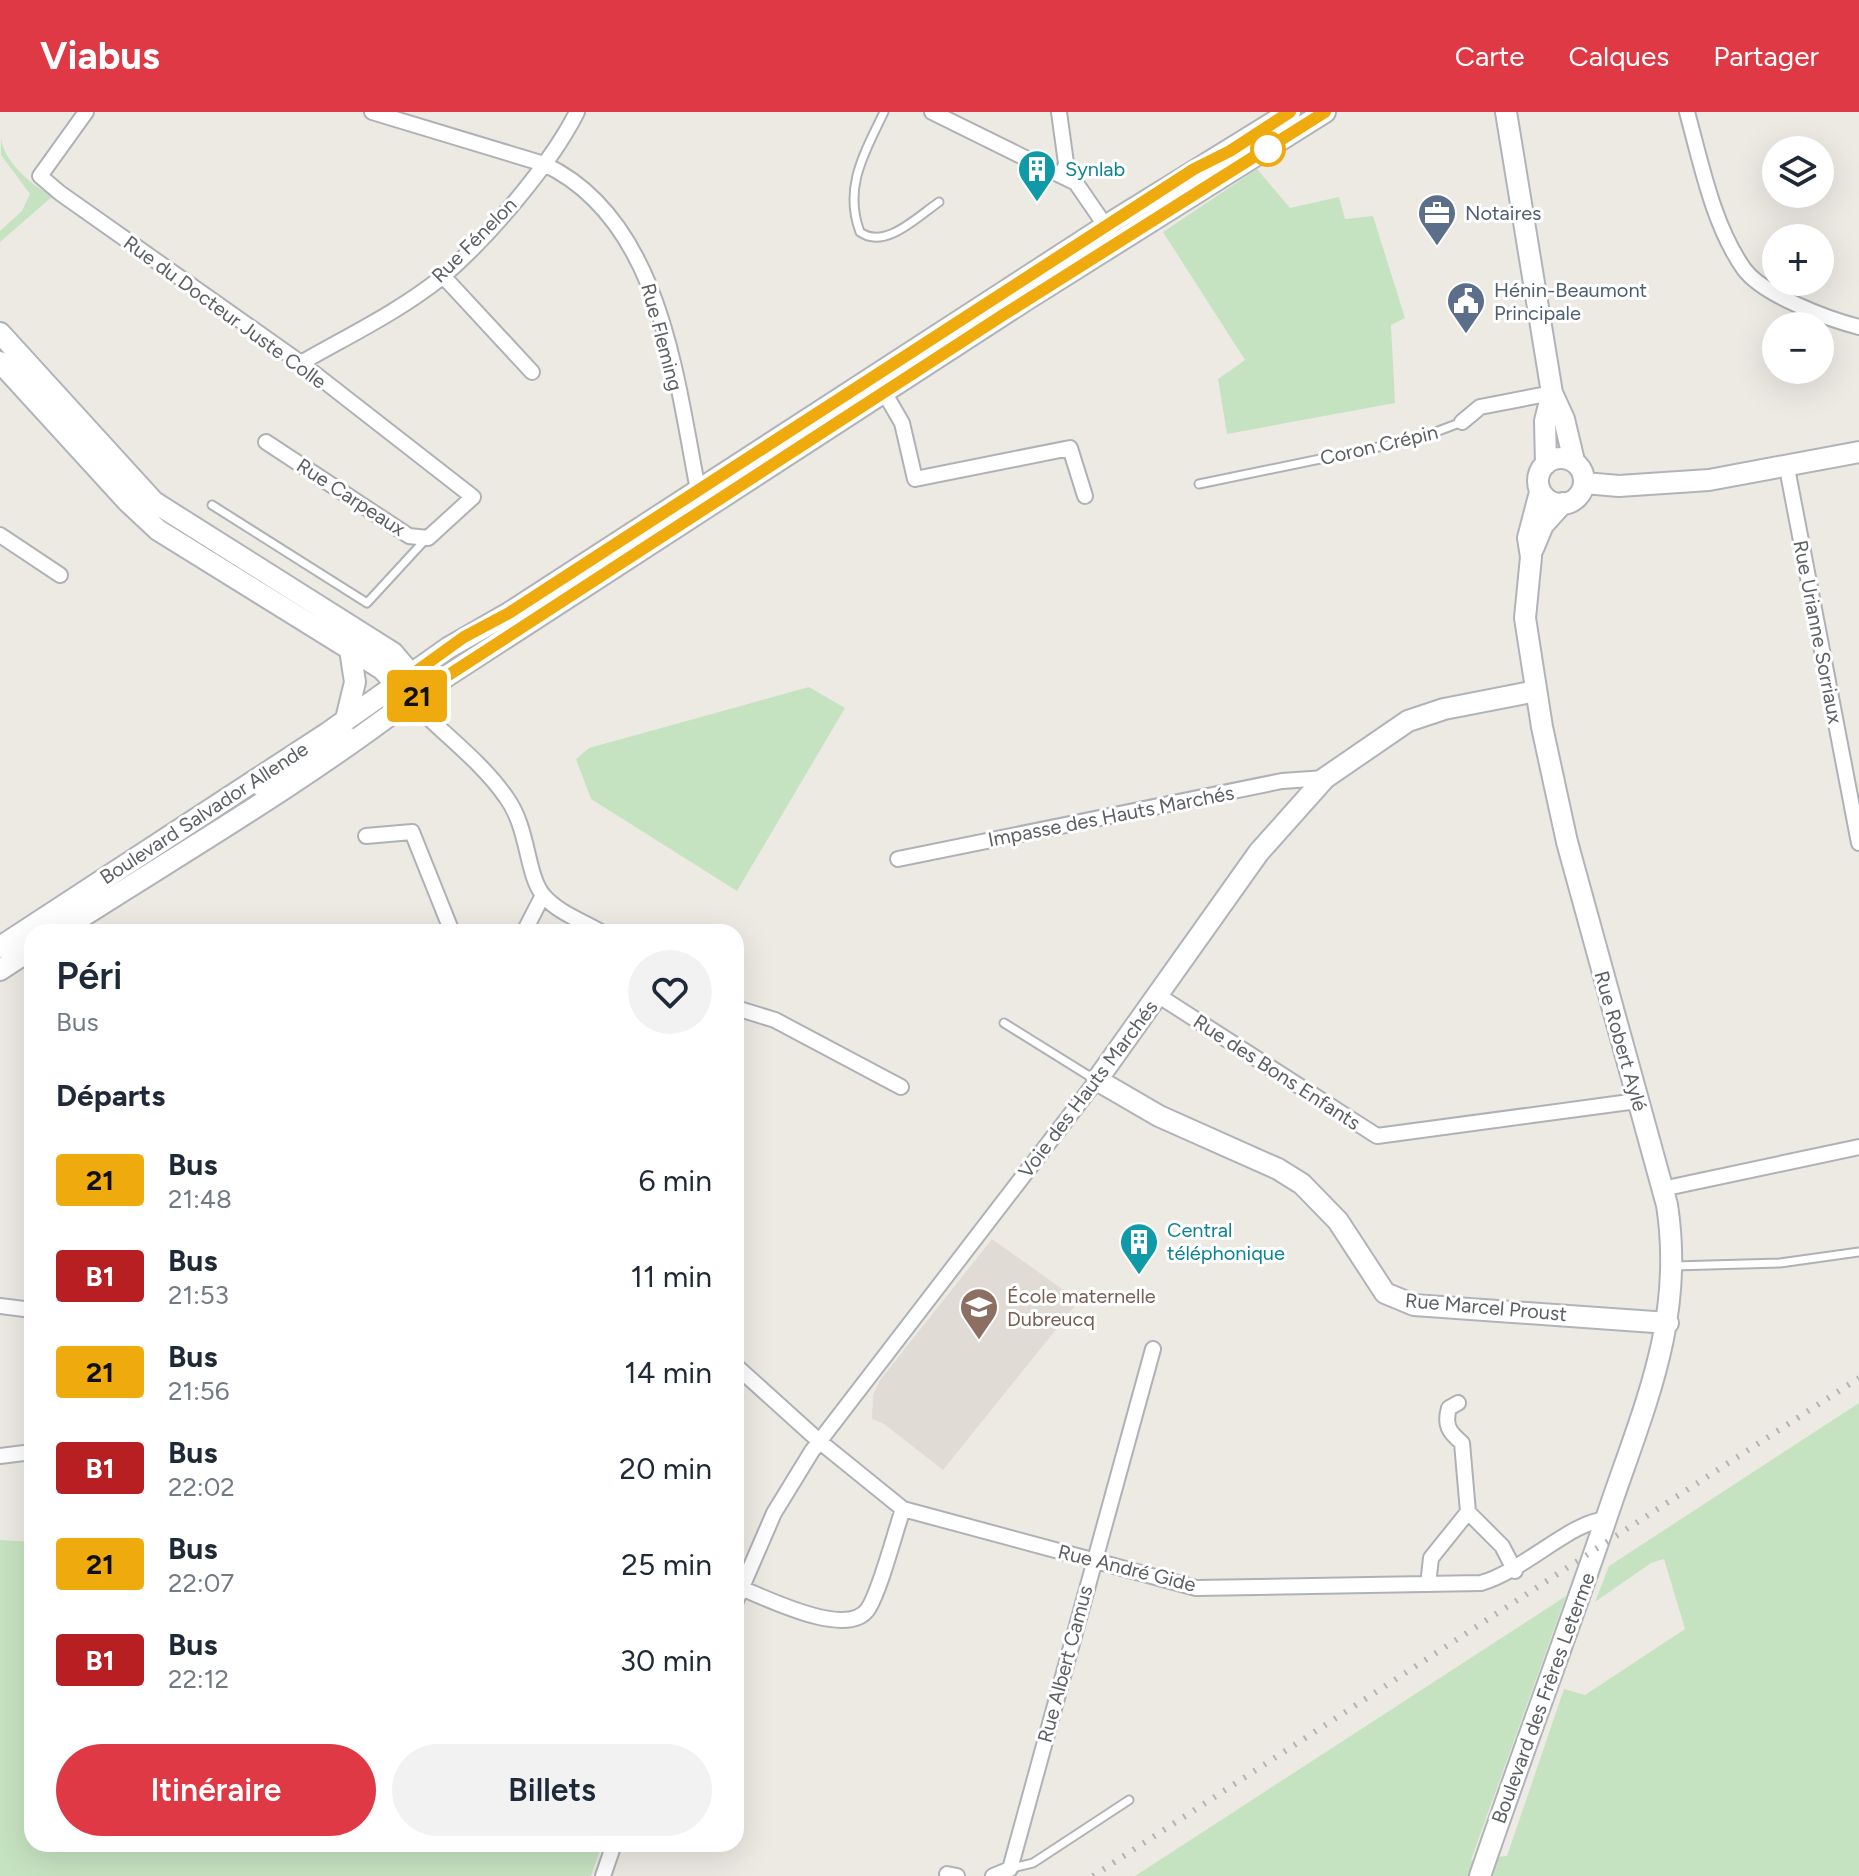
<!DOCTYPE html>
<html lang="fr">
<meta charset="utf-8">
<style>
body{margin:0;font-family:Figtree,sans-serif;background:#f2f2f3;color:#1f2937;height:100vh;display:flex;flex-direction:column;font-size:30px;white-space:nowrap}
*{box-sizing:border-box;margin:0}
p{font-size:26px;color:#747a83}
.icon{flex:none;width:44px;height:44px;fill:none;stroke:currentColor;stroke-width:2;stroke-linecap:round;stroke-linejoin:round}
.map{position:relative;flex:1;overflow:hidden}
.drawer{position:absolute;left:24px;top:812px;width:720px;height:928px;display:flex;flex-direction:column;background:#fff;border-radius:24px;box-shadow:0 8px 32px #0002}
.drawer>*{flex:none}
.badge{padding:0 16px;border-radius:6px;font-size:28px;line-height:52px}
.tools{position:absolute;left:1762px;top:24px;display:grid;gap:16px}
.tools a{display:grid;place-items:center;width:72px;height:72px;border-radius:50%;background:#fff;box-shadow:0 8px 32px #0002;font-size:40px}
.map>.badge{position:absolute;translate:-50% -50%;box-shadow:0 0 0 4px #fff}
h2{padding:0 32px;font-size:30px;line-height:72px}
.round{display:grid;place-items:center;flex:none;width:84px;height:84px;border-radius:42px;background:#f2f2f3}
.head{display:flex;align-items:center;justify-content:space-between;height:136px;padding:0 32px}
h1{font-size:38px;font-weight:600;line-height:60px}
.button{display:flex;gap:16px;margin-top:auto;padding:16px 32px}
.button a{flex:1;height:92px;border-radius:48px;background:#de3945;color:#fff;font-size:32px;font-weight:600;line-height:92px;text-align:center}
.button a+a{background:#f2f2f3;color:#1f2937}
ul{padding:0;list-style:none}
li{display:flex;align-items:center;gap:24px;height:96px;padding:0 32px}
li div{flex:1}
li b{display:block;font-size:30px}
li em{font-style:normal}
li .badge{min-width:88px;font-weight:700;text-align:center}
header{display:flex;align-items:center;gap:48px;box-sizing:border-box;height:112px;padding:0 40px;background:#de3945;color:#fff}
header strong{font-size:38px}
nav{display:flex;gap:44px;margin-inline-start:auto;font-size:28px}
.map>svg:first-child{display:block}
.education{fill:#e0dbd5}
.green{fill:#c6e3c1}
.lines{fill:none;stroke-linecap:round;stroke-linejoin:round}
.lane-casing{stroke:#afb2b5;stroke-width:11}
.street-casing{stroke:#afb2b5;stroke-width:18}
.secondary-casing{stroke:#b0b4b8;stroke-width:24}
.lane{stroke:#fff;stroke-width:7}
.street{stroke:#fff;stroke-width:14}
.secondary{stroke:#fff;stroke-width:20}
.rail{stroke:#b2b3b3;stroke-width:6;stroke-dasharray:2 10;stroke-linecap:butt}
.line-casing{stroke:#fff;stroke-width:18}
.line{stroke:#efaa0e;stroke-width:12}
.stop-dot{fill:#fff;stroke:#efaa0e;stroke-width:4}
.labels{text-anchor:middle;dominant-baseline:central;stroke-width:6;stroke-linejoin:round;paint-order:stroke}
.culture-label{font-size:20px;fill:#0d838f;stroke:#fff;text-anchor:start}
.service-label{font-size:20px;fill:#4e5e75;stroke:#fff;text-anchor:start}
.street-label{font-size:20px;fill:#5c6063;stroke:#fff}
.education-label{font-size:20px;fill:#785e54;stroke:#fff;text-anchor:start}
</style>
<header>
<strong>Viabus</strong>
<nav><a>Carte</a><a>Calques</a><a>Partager</a></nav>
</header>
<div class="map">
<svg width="1859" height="1764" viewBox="0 0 1859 1764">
<rect width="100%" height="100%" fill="#edeae4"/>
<path class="education" d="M 992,1127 L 1079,1189 L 943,1358 L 884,1312 L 872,1307 L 873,1283 L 880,1268 Z"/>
<path class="green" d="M 1,26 C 3,49 33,75 53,84 L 0,130 L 0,119 L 22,99 L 30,82 L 1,43 Z
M 1257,57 L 1290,96 L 1339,85 L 1345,107 L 1373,104 L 1405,206 L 1391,213 L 1395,291 L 1227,322 L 1218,267 L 1245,248 L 1163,120 Z
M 809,575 L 845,596 L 737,779 L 591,687 L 576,647 L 589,636 Z
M 1859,1291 L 1859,1764 L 1135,1764 L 1566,1484 L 1471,1748 L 1507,1744 L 1564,1577 L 1585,1583 L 1685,1517 L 1664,1447 L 1651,1451 L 1595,1490 L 1609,1454 Z
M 0,1428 L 32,1430 L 32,1732 L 602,1732 L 591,1764 L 0,1764 Z"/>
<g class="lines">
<g class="lane-casing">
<path id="lane" d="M 884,0 C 865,40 843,75 860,120 C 885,138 917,105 939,90
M 1199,372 L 1417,327 L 1462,310
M 212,393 L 367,491 L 425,428
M 257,679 L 351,620
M 1004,911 L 1094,967
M 1674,1154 L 1780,1151 L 1859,1140
M 1012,1756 L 1033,1751 L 1129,1688"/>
</g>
<g class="street-casing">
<path id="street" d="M 86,0 L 40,64 L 60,81 L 301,251 L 473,385 L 428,426 L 409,424 L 266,330
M 372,0 L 544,52 C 661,107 676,266 698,378
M 932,0 L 1076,71 L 1109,119
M 1059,0 L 1066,51 L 1063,62
M 1687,0 C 1701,51 1713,113 1744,157 C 1763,183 1828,207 1859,215
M 443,164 L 532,260
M 301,251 C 348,224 400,199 442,165 C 487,127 551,52 577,0
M 884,280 L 902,311 L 915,367 L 1070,336 L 1085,384
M 1462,310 L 1480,295 L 1552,281
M 1787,356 L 1859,731
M 0,423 L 60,463
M 410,588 C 441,620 481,649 506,685 C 529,716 526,762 543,783 C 557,800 582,809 601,820
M 366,724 L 412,720 L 452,820
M 898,747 L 1282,669 L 1325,666
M 524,820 L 543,783
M 1159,884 L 1377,1024 L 1637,989
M 736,896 L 775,908 L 901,975
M 1662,1077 L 1859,1035
M 0,1194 L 32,1198
M 736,1254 L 819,1329 L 903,1397 L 1196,1476 L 1481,1471 C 1522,1460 1576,1406 1606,1408
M 0,1344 L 32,1340
M 1468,1400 L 1502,1434 L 1515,1459
M 1428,1472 L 1431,1446 L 1468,1400 L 1462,1331 C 1449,1320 1444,1313 1449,1296 L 1458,1291
M 741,1476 C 768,1487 848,1527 868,1497 C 880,1479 895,1420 903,1397
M 736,1489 L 774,1401 L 812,1339 L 1097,968
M 947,1762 L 957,1764
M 603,1764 L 614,1732
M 993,1764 L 1010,1757 L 1153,1237"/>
</g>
<g class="secondary-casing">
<path id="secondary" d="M 1506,0 L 1552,281 L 1564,307 L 1574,349
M 0,221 L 154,390 L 393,541 L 405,555 L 409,577
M 0,250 L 128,390 L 158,418 L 382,557 L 405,582
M1538 369a23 23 0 1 1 46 0a23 23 0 1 1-46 0Z
M 1546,352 L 1545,309 L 1552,281
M 1584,371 L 1619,374 L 1709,368 L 1859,340
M 1533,437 L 1543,413 L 1563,391
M 1536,579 L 1444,597 L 1408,609 L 1325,666 L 1259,740 L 1097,968 L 1159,1004 L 1278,1057 L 1302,1072 L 1338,1109 L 1385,1181 L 1414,1193 L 1668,1211
M 346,607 L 355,570 L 350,538
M 58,820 C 176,744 299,673 410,588 L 1026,188 L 1325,0
M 0,835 L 329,620 L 448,536 L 509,501 L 1107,113 L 1290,0
M 0,858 L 32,837
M 1480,1764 C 1521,1644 1566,1525 1607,1404 C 1643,1297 1685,1209 1667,1093 L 1567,730 L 1542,615 L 1525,506 L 1531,445 L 1528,426 L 1540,380"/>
</g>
<use href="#lane" class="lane"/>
<use href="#street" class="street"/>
<use href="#secondary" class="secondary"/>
<path class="rail" d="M 1093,1764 L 1859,1266"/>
</g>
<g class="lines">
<g class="line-casing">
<path id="line" d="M 1290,0 L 1230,39 L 1194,57 L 509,501 L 464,525 L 407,566 L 410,588 L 1003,203 L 1325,0"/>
</g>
<use href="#line" class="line"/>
</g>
<defs>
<g id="building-pin" transform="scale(2)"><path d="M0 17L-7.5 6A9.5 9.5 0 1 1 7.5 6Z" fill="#0f9aa8" stroke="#fff"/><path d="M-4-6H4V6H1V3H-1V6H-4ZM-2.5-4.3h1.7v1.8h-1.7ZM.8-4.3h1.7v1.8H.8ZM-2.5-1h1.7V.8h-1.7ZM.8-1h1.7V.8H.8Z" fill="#fff"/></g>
<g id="office-pin" transform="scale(2)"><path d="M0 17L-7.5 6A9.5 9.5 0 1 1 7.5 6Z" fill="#5c6f8a" stroke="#fff"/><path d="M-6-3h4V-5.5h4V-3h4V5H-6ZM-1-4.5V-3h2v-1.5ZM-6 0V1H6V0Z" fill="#fff"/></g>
<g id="civic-pin" transform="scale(2)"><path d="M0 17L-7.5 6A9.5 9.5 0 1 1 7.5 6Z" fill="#5c6f8a" stroke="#fff"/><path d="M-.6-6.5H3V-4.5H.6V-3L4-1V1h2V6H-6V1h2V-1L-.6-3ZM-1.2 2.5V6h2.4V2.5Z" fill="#fff"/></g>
<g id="school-pin" transform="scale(2)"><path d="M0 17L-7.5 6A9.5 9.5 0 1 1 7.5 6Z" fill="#8d6e63" stroke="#fff"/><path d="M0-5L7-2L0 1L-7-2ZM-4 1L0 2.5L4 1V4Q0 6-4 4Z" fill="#fff"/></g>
</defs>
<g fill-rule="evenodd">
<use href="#building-pin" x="1037" y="57"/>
<use href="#office-pin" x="1437" y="101"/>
<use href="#civic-pin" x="1466" y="189"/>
<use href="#building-pin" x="1139" y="1130"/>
<use href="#school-pin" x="979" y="1195"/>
</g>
<circle class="stop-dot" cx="1268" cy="37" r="16"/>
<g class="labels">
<g class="culture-label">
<text x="1065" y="57">Synlab</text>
<text x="1167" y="1118">Central<tspan x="1167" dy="23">téléphonique</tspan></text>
</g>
<g class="service-label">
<text x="1465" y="101">Notaires</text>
<text x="1494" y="178">Hénin-Beaumont<tspan x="1494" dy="23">Principale</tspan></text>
</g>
<g class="street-label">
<text transform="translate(474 128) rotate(-45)">Rue Fénelon</text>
<text transform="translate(225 200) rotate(36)">Rue du Docteur Juste Colle</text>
<text transform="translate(662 225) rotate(75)">Rue Fleming</text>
<text transform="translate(1379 333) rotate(-13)">Coron Crépin</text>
<text transform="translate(351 385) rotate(33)">Rue Carpeaux</text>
<text transform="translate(1818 520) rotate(79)">Rue Urianne Sorriaux</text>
<text transform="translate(204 701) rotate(-33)">Boulevard Salvador Allende</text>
<text transform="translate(1111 704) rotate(-11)">Impasse des Hauts Marchés</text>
<text transform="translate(1621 929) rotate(74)">Rue Robert Aylé</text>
<text transform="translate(1277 960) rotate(33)">Rue des Bons Enfants</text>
<text transform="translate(1088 977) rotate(-53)">Voie des Hauts Marchés</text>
<text transform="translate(1486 1195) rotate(5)">Rue Marcel Proust</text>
<text transform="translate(1127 1456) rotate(14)">Rue André Gide</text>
<text transform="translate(1065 1552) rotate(-75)">Rue Albert Camus</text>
<text transform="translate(1543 1586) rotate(-70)">Boulevard des Frères Leterme</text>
</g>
<g class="education-label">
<text x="1007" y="1184">École maternelle<tspan x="1007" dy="23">Dubreucq</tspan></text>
</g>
</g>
</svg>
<div class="tools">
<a><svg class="icon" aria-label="layers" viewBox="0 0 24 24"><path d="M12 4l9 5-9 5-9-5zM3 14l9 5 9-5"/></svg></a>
<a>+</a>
<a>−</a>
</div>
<b class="badge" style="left:417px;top:584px;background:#efaa0e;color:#111">21</b>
<section class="drawer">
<div class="head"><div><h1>Péri</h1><p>Bus</p></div><a class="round"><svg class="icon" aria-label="heart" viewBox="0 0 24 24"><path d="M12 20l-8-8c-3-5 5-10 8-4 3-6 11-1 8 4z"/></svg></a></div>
<h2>Départs</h2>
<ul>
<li><span class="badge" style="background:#efaa0e;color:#111">21</span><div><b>Bus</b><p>21:48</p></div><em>6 min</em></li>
<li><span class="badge" style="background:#b71f22;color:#fff">B1</span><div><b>Bus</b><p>21:53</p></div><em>11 min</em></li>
<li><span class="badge" style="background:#efaa0e;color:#111">21</span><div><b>Bus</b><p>21:56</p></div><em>14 min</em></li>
<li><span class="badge" style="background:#b71f22;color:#fff">B1</span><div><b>Bus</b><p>22:02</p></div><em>20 min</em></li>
<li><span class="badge" style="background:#efaa0e;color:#111">21</span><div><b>Bus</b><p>22:07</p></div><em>25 min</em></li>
<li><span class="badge" style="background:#b71f22;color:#fff">B1</span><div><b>Bus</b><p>22:12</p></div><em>30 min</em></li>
</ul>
<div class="button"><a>Itinéraire</a><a>Billets</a></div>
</section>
</div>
